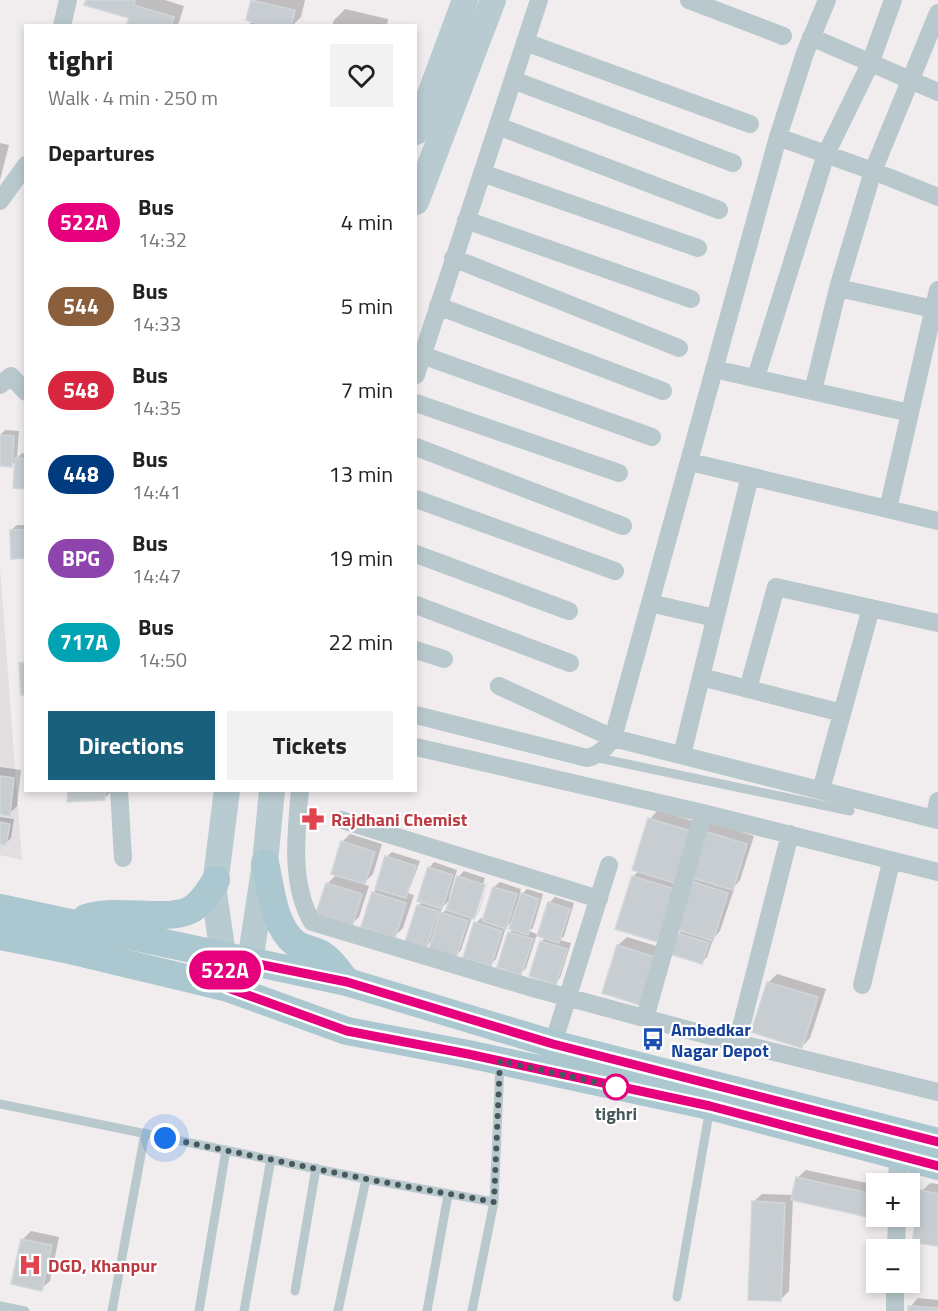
<!DOCTYPE html>
<meta charset="utf-8">
<style>
body{margin:0;font-family:"Titillium Web",sans-serif;background:#f2f2f2;color:#222;height:100vh;display:flex;flex-direction:column;font-size:22px;white-space:nowrap}
*{box-sizing:border-box;margin:0}
p{font-size:20px;color:#767676}
.icon{flex:none;width:33px;height:33px;fill:none;stroke:currentColor;stroke-width:2;stroke-linecap:round;stroke-linejoin:round}
.map{position:relative;flex:1;overflow:hidden}
.side{position:absolute;left:24px;top:24px;width:393px;height:768px;display:flex;flex-direction:column;background:#fff;border-radius:0px;box-shadow:0 3px 9px #0003}
.side>*{flex:none}
.badge{padding:0 12px;border-radius:20px;font-size:21px;line-height:39px}
.fabs{position:absolute;left:866px;top:1173px;display:grid;gap:12px}
.fabs a{display:grid;place-items:center;width:54px;height:54px;border-radius:0px;background:#fff;box-shadow:0 3px 9px #0003;font-size:30px}
.you{position:absolute;width:30px;height:30px;margin:-15px;border:4px solid #fff;border-radius:50%;background:#1a73e8;box-shadow:0 0 0 9px #1a73e833}
.map>.badge{position:absolute;translate:-50% -50%;box-shadow:0 0 0 3px #fff}
h2{padding:0 24px;font-size:22px;line-height:54px}
.round{display:grid;place-items:center;flex:none;width:63px;height:63px;border-radius:0px;background:#f2f2f2}
.summary{display:flex;align-items:center;justify-content:space-between;height:102px;padding:0 24px}
h1{font-size:28px;font-weight:700;line-height:45px}
.primary-button{display:flex;gap:12px;margin-top:auto;padding:12px 24px}
.primary-button a{flex:1;height:69px;border-radius:0px;background:#19607c;color:#fff;font-size:24px;font-weight:700;line-height:69px;text-align:center}
.primary-button a+a{background:#f2f2f2;color:#222}
ul{padding:0;list-style:none}
li{display:flex;align-items:center;gap:18px;height:84px;padding:0 24px}
li div{flex:1}
li b{display:block;font-size:22px}
li em{font-style:normal}
li .badge{min-width:66px;font-weight:700;text-align:center}
.map>svg:first-child{display:block}
.education{fill:#e2dee1}
.shadow{fill:#0003}
.building{fill:#c7cdd1;stroke:#d1d6da;stroke-width:1.5}
.lines{fill:none;stroke-linecap:round;stroke-linejoin:round}
.lane{stroke:#b8c8cc;stroke-width:9}
.street{stroke:#b8c8cc;stroke-width:18}
.secondary{stroke:#b8cbd1;stroke-width:26}
.primary{stroke:#abc7cf;stroke-width:28}
.line-casing{stroke:#fff;stroke-width:14}
.line{stroke:#e6007e;stroke-width:9}
.walk{stroke:#45585c;stroke-width:6;stroke-dasharray:0 10.8}
.stop-dot{fill:#fff;stroke:#e6007e;stroke-width:3}
.labels{text-anchor:middle;dominant-baseline:central;stroke-width:4.5;stroke-linejoin:round;paint-order:stroke}
.health-label{font-size:18px;font-weight:bold;fill:#be3a42;stroke:#fff;text-anchor:start}
.transit-label{font-size:18px;font-weight:bold;fill:#164399;stroke:#fff;text-anchor:start}
.stop-label{font-size:18px;font-weight:bold;fill:#45585c;stroke:#fff}
</style>
<div class="map">
<svg width="938" height="1311" viewBox="0 0 938 1311">
<rect width="100%" height="100%" fill="#f1edee"/>
<path class="education" d="M 0,567 L 22,860 L 0,855 Z"/>
<path class="shadow" d="M 87,0 L 165,0 L 184,6 L 179,22 L 176,26 L 132,26 L 131,17 Z
M 252,0 L 305,0 L 301,17 L 293,25 L 295,26 L 248,26 L 253,20 Z
M 345,9 L 388,19 L 387,26 L 332,26 L 334,20 Z
M 0,143 L 9,145 L 0,180 Z
M 5,430 L 19,431 L 17,458 L 22,453 L 26,454 L 26,487 L 16,461 L 12,465 L 0,465 L 0,435 Z
M 17,525 L 26,525 L 26,557 L 11,530 Z
M 0,767 L 21,770 L 17,806 L 9,814 L 0,813 Z
M 69,790 L 110,790 L 110,793 L 104,799 Z
M 658,810 L 702,824 L 710,822 L 754,836 L 740,880 L 735,886 L 720,931 L 713,939 L 707,957 L 702,962 L 678,934 L 682,930 L 692,882 L 696,877 L 686,874 L 685,882 L 617,928 L 634,876 L 639,870 L 650,819 Z
M 0,817 L 14,819 L 11,838 L 6,843 L 0,842 Z
M 350,834 L 382,844 L 373,874 L 363,884 L 369,886 L 359,917 L 351,925 L 327,884 L 337,874 L 342,842 Z
M 392,852 L 420,861 L 408,893 L 414,895 L 403,928 L 395,936 L 373,893 L 376,889 L 386,857 Z
M 434,862 L 457,870 L 449,897 L 451,898 L 442,908 L 439,916 L 448,908 L 458,877 L 464,871 L 485,878 L 475,913 L 478,913 L 489,879 L 479,912 L 474,917 L 472,917 L 461,950 L 456,956 L 431,948 L 434,939 L 425,947 L 407,941 L 418,906 L 423,901 L 419,900 L 429,868 Z
M 500,882 L 521,889 L 519,897 L 527,889 L 543,894 L 533,928 L 529,931 L 539,935 L 549,903 L 555,897 L 574,903 L 564,936 L 560,940 L 571,943 L 560,978 L 555,983 L 531,975 L 542,941 L 546,937 L 537,934 L 526,968 L 521,973 L 499,966 L 510,932 L 513,929 L 514,919 L 506,927 L 496,959 L 491,964 L 476,923 L 481,918 L 484,919 L 494,887 Z
M 627,937 L 666,949 L 604,992 L 618,945 Z
M 777,974 L 826,989 L 810,1038 L 802,1047 L 753,1031 L 769,982 Z
M 806,1170 L 876,1185 L 876,1207 L 868,1215 L 793,1198 L 789,1291 L 780,1300 L 753,1202 L 762,1194 L 793,1195 L 797,1178 Z
M 930,1183 L 938,1184 L 938,1244 L 922,1191 Z
M 31,1231 L 59,1237 L 50,1281 L 41,1289 L 23,1239 Z
M 918,1298 L 938,1300 L 938,1311 L 909,1311 L 910,1307 Z"/>
<path class="building" d="M 86,0 L 135,0 L 134,5 L 174,17 L 171,26 L 134,26 L 127,24 L 129,18 L 84,5 Z
M 251,0 L 295,10 L 291,26 L 264,26 L 246,20 Z
M 0,435 L 14,436 L 12,467 L 0,466 Z
M 15,458 L 26,459 L 26,489 L 13,488 Z
M 10,530 L 25,530 L 26,558 L 11,559 Z
M 26,662 L 26,695 L 21,695 L 19,663 Z
M 0,776 L 14,778 L 10,816 L 0,814 Z
M 68,790 L 105,790 L 105,800 L 67,802 Z
M 648,818 L 694,832 L 678,884 L 632,870 Z
M 0,822 L 10,824 L 6,845 L 0,844 Z
M 701,830 L 747,844 L 733,890 L 686,876 Z
M 341,841 L 375,852 L 365,884 L 331,874 Z
M 385,856 L 416,866 L 406,898 L 375,889 Z
M 428,867 L 453,875 L 442,909 L 417,901 Z
M 457,876 L 485,885 L 474,919 L 446,910 Z
M 632,876 L 678,890 L 661,943 L 615,929 Z
M 691,881 L 728,893 L 713,941 L 676,929 Z
M 326,883 L 362,894 L 352,927 L 315,916 Z
M 493,887 L 517,894 L 506,929 L 482,921 Z
M 372,892 L 406,903 L 395,938 L 361,927 Z
M 521,893 L 539,899 L 528,935 L 509,929 Z
M 548,902 L 570,909 L 559,943 L 537,936 Z
M 417,905 L 438,911 L 426,949 L 405,942 Z
M 440,912 L 468,921 L 456,957 L 429,949 Z
M 474,922 L 502,931 L 491,966 L 463,958 Z
M 508,932 L 533,939 L 521,975 L 497,967 Z
M 677,933 L 709,943 L 702,964 L 670,954 Z
M 540,941 L 567,949 L 556,985 L 529,976 Z
M 617,945 L 658,958 L 643,1006 L 602,993 Z
M 767,982 L 818,997 L 802,1048 L 751,1032 Z
M 796,1177 L 873,1194 L 868,1217 L 791,1200 Z
M 921,1190 L 938,1194 L 938,1246 L 912,1242 Z
M 752,1201 L 785,1203 L 781,1301 L 748,1300 Z
M 21,1239 L 52,1245 L 42,1291 L 11,1284 Z
M 908,1306 L 938,1308 L 938,1311 L 908,1311 Z"/>
<g class="lines">
<path class="lane" d="M 594,757 L 850,811
M 0,1104 L 366,1179 L 494,1202 L 472,1311
M 494,1202 L 500,1063
M 295,1291 L 316,1168
M 677,1297 L 710,1108
M 0,1306 L 25,1311
M 112,1311 L 145,1133
M 199,1311 L 226,1150
M 244,1311 L 271,1159
M 338,1311 L 366,1179
M 427,1311 L 448,1195"/>
<path class="street" d="M 689,0 L 783,36
M 62,26 L 68,0
M 811,37 L 938,92
M 525,42 L 750,124
M 513,80 L 733,163
M 498,126 L 719,210
M 778,137 L 873,171 L 938,197
M 482,173 L 698,248
M 0,201 L 26,165
M 466,220 L 691,299
M 453,258 L 679,348
M 838,288 L 938,310
M 438,306 L 663,391
M 422,355 L 652,437
M 714,369 L 910,413
M 416,375 L 539,0
M 756,377 L 826,154 L 870,64 L 893,0
M 0,385 L 11,376 L 26,392
M 813,391 L 838,288 L 873,171 L 938,13
M 416,403 L 619,473
M 416,447 L 623,526
M 690,462 L 938,521
M 416,499 L 615,571
M 888,509 L 938,290
M 416,554 L 569,611
M 650,603 L 715,618
M 416,605 L 570,663
M 416,650 L 444,659
M 701,677 L 842,713
M 499,686 L 613,738 L 938,820
M 748,689 L 776,587 L 938,623
M 416,715 L 587,758 C 599,756 606,747 613,738 L 778,137 L 805,53 L 827,0
M 416,747 L 703,813 L 938,872
M 682,755 L 750,476
M 119,790 L 123,858
M 300,790 C 296,833 290,884 312,922 L 529,987 L 737,1043 L 938,1092
M 821,790 L 871,608
M 934,819 L 938,801
M 342,820 L 599,899
M 862,985 L 891,862
M 645,1018 L 703,813
M 737,1043 L 790,834
M 553,1044 L 609,865
M 897,1184 L 898,1155
M 896,1250 L 897,1216
M 895,1311 L 895,1282"/>
<path class="secondary" d="M 416,132 L 465,0
M 416,202 L 493,0
M 226,975 L 214,893 L 227,790
M 228,988 L 250,962 L 265,863 L 272,790"/>
<path class="primary" d="M 265,863 C 271,888 273,926 295,943 C 302,949 312,949 321,954 C 331,960 339,972 347,982
M 0,908 L 347,982 L 553,1044 L 938,1142
M 86,918 C 117,907 169,923 192,909 C 203,902 209,891 216,880
M 0,936 L 65,949 L 228,988 L 347,1031 L 468,1054 L 710,1106 L 938,1166"/>
</g>
<g class="lines">
<g class="line-casing">
<path id="line" d="M 938,1142 L 553,1044 L 347,982 L 224,957 L 228,988 L 347,1031 L 468,1054 L 710,1106 L 938,1166"/>
</g>
<use href="#line" class="line"/>
<path class="walk" d="M 165,1138 L 366,1179 L 494,1202 L 500,1061 L 618,1087 L 616,1087"/>
</g>
<defs>
<g id="pharmacy-bare" transform="scale(1.8)"><path d="M-2-6h4v4h4v4h-4v4h-4v-4h-4v-4h4Z" fill="#e0444e" stroke="#fff" stroke-width="2.5" paint-order="stroke"/></g>
<g id="bus-bare" transform="scale(1.8)"><path d="M-5-6H5V4H4V6H2V4H-2V6H-4V4H-5ZM-3.5-4V0h7V-4ZM-3.5 1.2v1.5H-2V1.2ZM2 1.2v1.5H3.5V1.2Z" fill="#1a4fb4" stroke="#fff" stroke-width="2.5" paint-order="stroke"/></g>
<g id="hospital-bare" transform="scale(1.8)"><path d="M-5-5h3v3.5h4V-5h3V5h-3V1.5h-4V5h-3Z" fill="#e0444e" stroke="#fff" stroke-width="2.5" paint-order="stroke"/></g>
</defs>
<g fill-rule="evenodd">
<use href="#pharmacy-bare" x="313" y="819"/>
<use href="#bus-bare" x="653" y="1039"/>
<use href="#hospital-bare" x="30" y="1265"/>
</g>
<circle class="stop-dot" cx="616" cy="1087" r="12"/>
<g class="labels">
<g class="health-label">
<text x="331" y="819">Rajdhani Chemist</text>
<text x="48" y="1265">DGD, Khanpur</text>
</g>
<g class="transit-label">
<text x="671" y="1029">Ambedkar<tspan x="671" dy="21">Nagar Depot</tspan></text>
</g>
<g class="stop-label">
<text x="616" y="1113">tighri</text>
</g>
</g>
</svg>
<div class="fabs">
<a>+</a>
<a>−</a>
</div>
<div class="you" style="left:165px;top:1138px"></div>
<b class="badge" style="left:225px;top:970px;background:#e6007e;color:#fff">522A</b>
<section class="side">
<div class="summary"><div><h1>tighri</h1><p>Walk · 4 min · 250 m</p></div><a class="round"><svg class="icon" aria-label="heart" viewBox="0 0 24 24"><path d="M12 20l-8-8c-3-5 5-10 8-4 3-6 11-1 8 4z"/></svg></a></div>
<h2>Departures</h2>
<ul>
<li><span class="badge" style="background:#e6007e;color:#fff">522A</span><div><b>Bus</b><p>14:32</p></div><em>4 min</em></li>
<li><span class="badge" style="background:#8b5e3c;color:#fff">544</span><div><b>Bus</b><p>14:33</p></div><em>5 min</em></li>
<li><span class="badge" style="background:#d7263d;color:#fff">548</span><div><b>Bus</b><p>14:35</p></div><em>7 min</em></li>
<li><span class="badge" style="background:#003b80;color:#fff">448</span><div><b>Bus</b><p>14:41</p></div><em>13 min</em></li>
<li><span class="badge" style="background:#8e44ad;color:#fff">BPG</span><div><b>Bus</b><p>14:47</p></div><em>19 min</em></li>
<li><span class="badge" style="background:#00a3b4;color:#fff">717A</span><div><b>Bus</b><p>14:50</p></div><em>22 min</em></li>
</ul>
<div class="primary-button"><a>Directions</a><a>Tickets</a></div>
</section>
</div>
